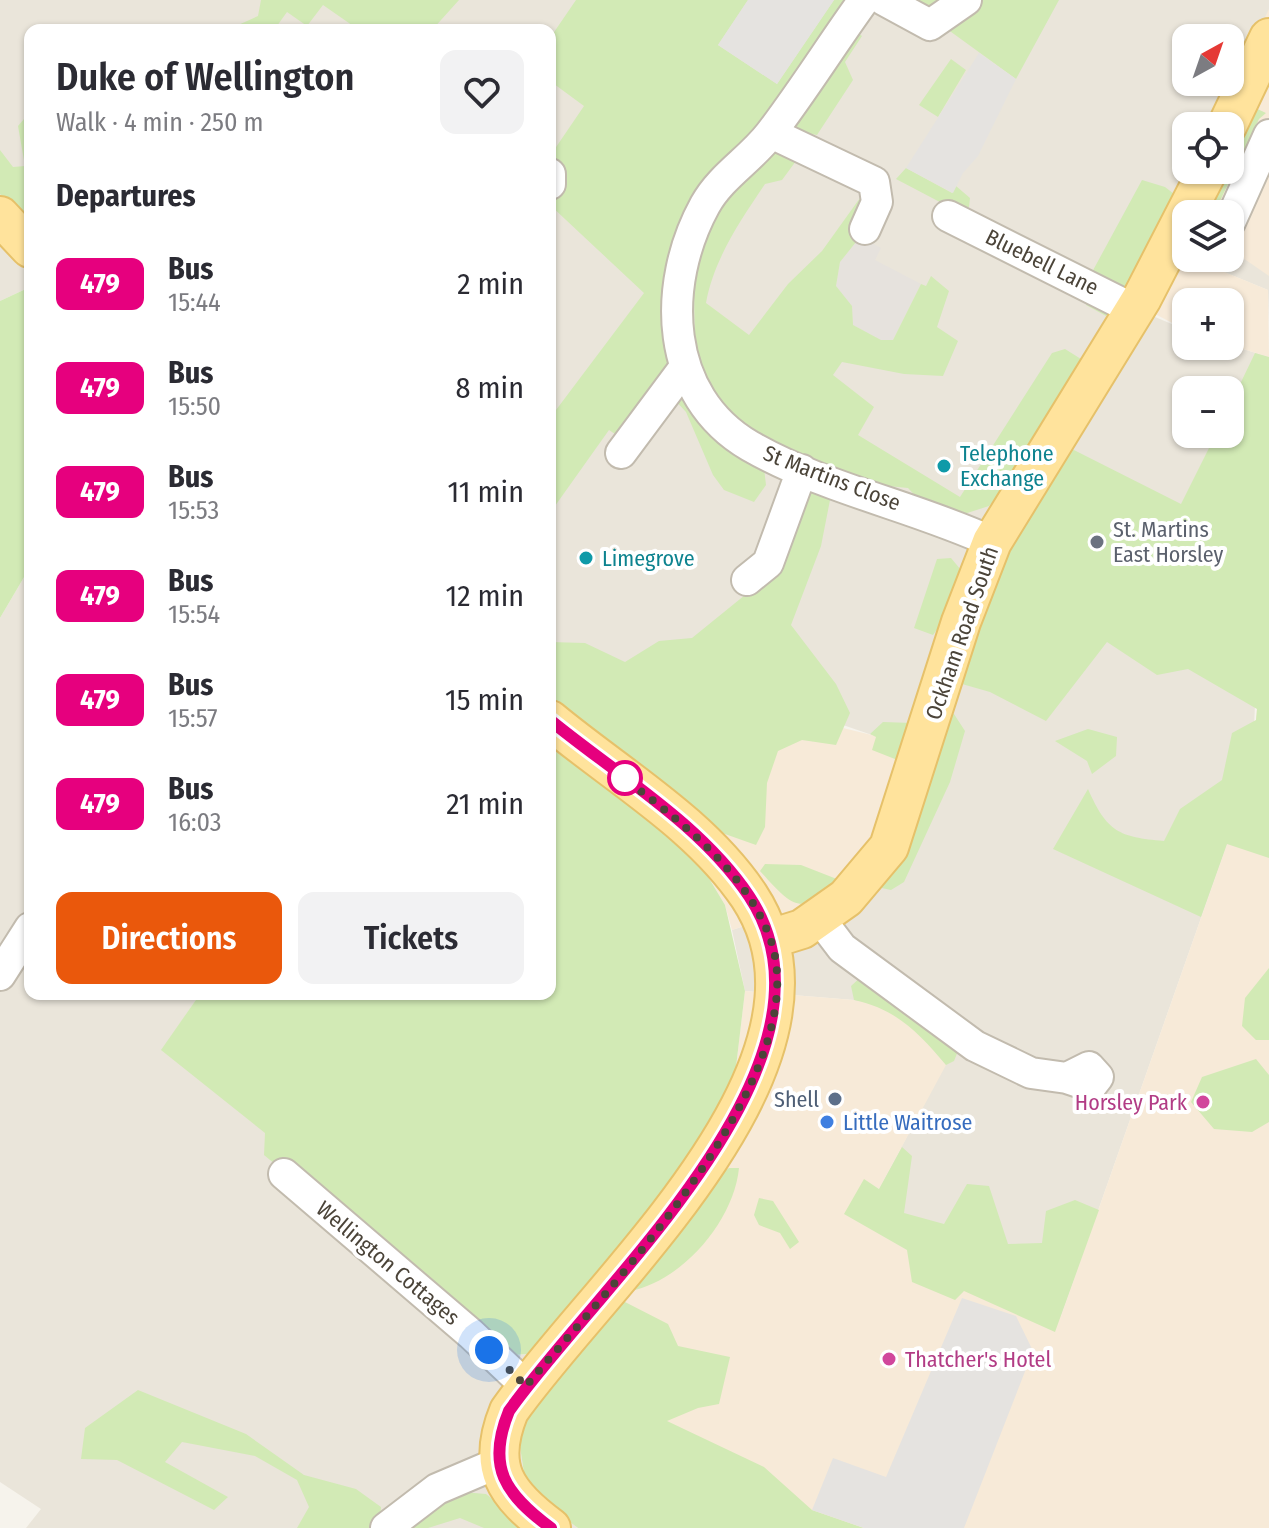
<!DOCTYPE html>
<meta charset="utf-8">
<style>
body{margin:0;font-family:"Fira Sans Condensed",sans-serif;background:#f2f2f3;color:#2b2b33;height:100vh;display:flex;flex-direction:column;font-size:30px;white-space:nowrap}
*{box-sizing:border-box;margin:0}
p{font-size:26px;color:#7c7c81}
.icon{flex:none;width:44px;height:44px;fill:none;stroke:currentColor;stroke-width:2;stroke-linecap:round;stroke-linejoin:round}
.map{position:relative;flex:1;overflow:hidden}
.drawer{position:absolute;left:24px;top:24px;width:532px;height:976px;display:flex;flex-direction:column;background:#fff;border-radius:16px;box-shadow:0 2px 6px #0004}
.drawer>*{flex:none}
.badge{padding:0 16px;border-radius:12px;font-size:28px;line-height:52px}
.needle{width:52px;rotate:40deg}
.fabs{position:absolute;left:1172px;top:24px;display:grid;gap:16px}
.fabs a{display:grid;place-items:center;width:72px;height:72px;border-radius:16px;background:#fff;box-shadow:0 2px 6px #0004;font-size:40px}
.you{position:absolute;width:40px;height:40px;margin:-20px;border:6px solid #fff;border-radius:50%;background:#1a73e8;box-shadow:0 0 0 12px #1a73e833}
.map>.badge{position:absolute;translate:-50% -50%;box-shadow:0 0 0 4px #fff}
h2{padding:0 32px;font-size:30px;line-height:72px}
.round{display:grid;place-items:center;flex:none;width:84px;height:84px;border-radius:16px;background:#f2f2f3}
.headline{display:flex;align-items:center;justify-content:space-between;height:136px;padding:0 32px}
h1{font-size:38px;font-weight:600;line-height:60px}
.primary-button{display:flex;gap:16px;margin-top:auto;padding:16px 32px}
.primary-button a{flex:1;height:92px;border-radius:16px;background:#ea580c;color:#fff;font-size:32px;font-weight:600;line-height:92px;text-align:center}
.primary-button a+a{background:#f2f2f3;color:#2b2b33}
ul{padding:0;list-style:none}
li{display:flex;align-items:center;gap:24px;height:104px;padding:0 32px}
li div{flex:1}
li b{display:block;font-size:30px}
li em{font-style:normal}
li .badge{min-width:88px;font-weight:700;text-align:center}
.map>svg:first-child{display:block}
.residential{fill:#eae5da;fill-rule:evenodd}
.commercial{fill:#f7ead8}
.industrial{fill:#e6e2dd}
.green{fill:#d2eab5}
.parking{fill:#e5e3e0}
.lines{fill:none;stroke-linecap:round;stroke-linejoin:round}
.minor-casing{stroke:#c2bbae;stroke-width:34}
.major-casing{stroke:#e6c16a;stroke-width:42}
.minor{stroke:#fff;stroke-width:30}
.major{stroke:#ffe39c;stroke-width:38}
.line-casing{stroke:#fff;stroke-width:18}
.line{stroke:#e6007e;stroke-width:12}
.walk{stroke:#4b4439;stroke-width:8;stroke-dasharray:0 14.4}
.culture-dot{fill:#0f9aa8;stroke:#fff;stroke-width:3}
.worship-dot{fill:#6b7280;stroke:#fff;stroke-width:3}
.stop-dot{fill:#fff;stroke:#e6007e;stroke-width:4}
.service-dot{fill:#5c6f8a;stroke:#fff;stroke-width:3}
.hotel-dot{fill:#d1479c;stroke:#fff;stroke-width:3}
.shop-dot{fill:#3f7fe0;stroke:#fff;stroke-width:3}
.labels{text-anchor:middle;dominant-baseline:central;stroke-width:8;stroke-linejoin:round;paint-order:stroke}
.street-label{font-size:22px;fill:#4b4439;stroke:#fff}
.culture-label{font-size:22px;fill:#0d838f;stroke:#fff;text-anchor:start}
.worship-label{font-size:22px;fill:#5b616d;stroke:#fff;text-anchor:start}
.service-label{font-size:22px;fill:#4e5e75;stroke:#fff;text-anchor:end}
.hotel-label{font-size:22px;fill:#b23c85;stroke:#fff;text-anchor:end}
.shop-label{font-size:22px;fill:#366cbe;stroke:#fff;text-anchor:start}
</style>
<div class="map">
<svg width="1269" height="1528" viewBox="0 0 1269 1528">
<rect width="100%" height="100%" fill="#f6f3ec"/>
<path class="residential" d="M 0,0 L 1269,0 L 1269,322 L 1268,290 L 1190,258 L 1230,258 L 1230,214 L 1186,214 L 1155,317 L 1186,330 L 1186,346 L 1230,345 L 1269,357 L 1253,753 L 1227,844 L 1061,1316 L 951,1275 L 844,1214 L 879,1189 L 945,1065 L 854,1000 L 745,991 L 732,930 L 811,904 L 875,736 L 843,725 L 669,831 L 550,748 L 550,30 L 30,30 L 30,287 L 0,301 ZM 1186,38 L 1230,38 L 1230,82 L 1186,82 ZM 1186,126 L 1230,126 L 1230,170 L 1186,170 ZM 1186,390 L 1230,390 L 1230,434 L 1186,434 Z
M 30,567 L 30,994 L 200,994 L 162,1050 L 294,1131 L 514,1355 L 527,1354 L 548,1372 L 519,1440 L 524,1473 L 545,1504 L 578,1528 L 26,1528 L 41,1509 L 0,1482 L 0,618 Z"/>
<path class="commercial" d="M 1269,9 L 1269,276 L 1230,249 L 1230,214 L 1186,214 L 1186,258 L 1217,258 L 1210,266 L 1268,290 L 1269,357 L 1230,345 L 1230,302 L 1186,302 L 1186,330 L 1122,297 L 1154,243 L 1191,170 L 1230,170 L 1230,126 L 1212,126 Z
M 1269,674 L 1269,1528 L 578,1528 L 524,1473 L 548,1372 L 527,1354 L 622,1247 L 709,1127 L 736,1067 L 745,991 L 854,1000 L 878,1005 L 914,1027 L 946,1065 L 879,1189 L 864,1180 L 845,1214 L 951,1275 L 1061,1316 L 1227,844 L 1253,753 L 1257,709 Z
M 756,707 L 876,736 L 900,761 L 867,864 L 811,904 L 732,930 L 725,905 L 701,865 Z"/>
<path class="industrial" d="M 860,237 L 881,248 L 875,260 L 921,284 L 893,340 L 881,340 L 853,325 L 852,306 L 836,286 L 840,262 Z"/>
<path class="green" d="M 261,0 L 459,0 L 432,30 L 359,30 L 323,5 L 307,26 L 287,12 L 274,30 L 227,30 L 258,16 Z
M 576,0 L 748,0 L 718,45 L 777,84 L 834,0 L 844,0 L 837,17 L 862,36 L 845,62 L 853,80 L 817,135 L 794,131 L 721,169 L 673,364 L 624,440 L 609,430 L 550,513 L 550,418 L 644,293 L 550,205 L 557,163 L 550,156 L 584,106 L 550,81 L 550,38 Z
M 907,0 L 1059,0 L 1016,79 Z
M 951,59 L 966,70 L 938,117 L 919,105 Z
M 1251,106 L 1266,113 L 1259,119 L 1220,201 L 1227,214 L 1203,214 L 1222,170 L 1230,170 L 1230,153 Z
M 30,112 L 30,217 L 22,217 L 0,194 L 0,150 L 13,167 L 25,166 L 18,126 Z
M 775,147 L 796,161 L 782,180 L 765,184 C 740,221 714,259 706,303 L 749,335 L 788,284 L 822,251 L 860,198 L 870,203 L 860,237 L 840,262 L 836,286 L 852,306 L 853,325 L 881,340 L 893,340 L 921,284 L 926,286 L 931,276 L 949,291 L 937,327 L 958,341 L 943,376 L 904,374 L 842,362 L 833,375 L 874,407 L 858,435 L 960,497 L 1052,353 L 1065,349 L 1081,359 L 1080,370 L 1010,481 L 989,506 L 961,515 L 922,503 L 908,488 L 867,484 L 820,467 L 819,461 L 746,433 L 718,407 L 695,356 L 694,289 L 701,229 L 726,190 Z
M 906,168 L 952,193 L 956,186 L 970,198 L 969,207 L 955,210 L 896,179 Z
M 1142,180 L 1165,187 L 1178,197 L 1122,297 L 1106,316 L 1086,305 L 1091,274 Z
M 30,287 L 30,567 L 0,618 L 0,301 Z
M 1255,353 L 1269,357 L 1269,858 L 1227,844 L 1201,917 L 1053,849 L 1088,789 C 1107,832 1119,837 1164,841 L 1180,809 L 1222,780 L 1232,733 L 1256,720 L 1257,709 L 1188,669 L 1157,675 L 1107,642 L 1046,721 L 990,692 L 955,682 L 1007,549 L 1066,446 L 1181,504 L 1216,434 L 1230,434 L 1230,405 Z
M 680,396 L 712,434 L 764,468 L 766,485 L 754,502 L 724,490 L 713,475 L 686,412 L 673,398 Z
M 803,480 L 831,495 L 821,546 L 791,625 L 836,684 L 850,713 L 836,745 L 802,740 L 778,751 L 767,783 L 765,827 L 756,845 L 708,828 L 550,702 L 550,642 L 585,643 L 625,662 L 659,641 L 692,638 L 745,595 L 780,483 Z
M 951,558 L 961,570 L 951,610 L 933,635 L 914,628 L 937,559 Z
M 946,713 L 954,714 L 965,731 L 950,782 L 904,882 L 891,890 L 877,887 Z
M 883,722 L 912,723 L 900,761 L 872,750 L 876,737 L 870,734 Z
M 1088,729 L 1117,737 L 1116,756 L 1092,774 L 1087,761 L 1055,741 Z
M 550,748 L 622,794 L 701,865 L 725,905 L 745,991 L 736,1067 L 709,1127 L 622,1247 L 527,1354 L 514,1355 L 433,1282 L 418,1283 L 264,1155 L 265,1133 L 161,1050 L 200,994 L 550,994 Z
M 765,864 L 801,865 L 847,883 C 798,911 799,914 760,871 Z
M 1269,968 L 1269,1040 L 1256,1040 L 1242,1026 L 1245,998 Z
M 864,974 L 960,1046 L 954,1061 L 946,1065 C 918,1032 896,1009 854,1000 L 851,986 Z
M 1256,1059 L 1269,1075 L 1269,1122 L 1252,1132 L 1214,1129 L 1191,1102 L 1202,1077 Z
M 902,1147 L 912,1156 L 904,1213 L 944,1224 L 967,1184 L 989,1186 L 1008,1244 L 1042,1243 L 1046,1211 L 1075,1200 L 1099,1210 L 1055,1332 L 964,1291 L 955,1300 L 912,1282 L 907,1250 L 844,1214 L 864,1179 L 879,1189 Z
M 729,1168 L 739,1168 C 734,1220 683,1281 630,1291 L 718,1176 Z
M 759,1198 L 773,1201 L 799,1242 L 790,1249 L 780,1233 L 759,1225 L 754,1215 Z
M 625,1302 L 668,1324 L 678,1346 L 730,1357 L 719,1404 L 698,1408 L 667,1421 L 764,1467 L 812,1510 L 864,1528 L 578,1528 L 545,1504 L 524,1473 L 519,1440 L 521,1406 L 609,1306 Z
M 138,1390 L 246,1434 L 304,1475 L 356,1489 L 381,1507 L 380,1520 L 373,1528 L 297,1528 L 309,1507 L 297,1480 L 255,1456 L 182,1442 L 165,1462 L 228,1497 L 214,1510 L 117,1460 L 81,1459 L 85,1428 Z
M 451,1491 L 486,1494 L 531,1528 L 484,1528 L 460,1518 L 428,1528 L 393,1528 Z"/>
<path class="parking" d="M 748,0 L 834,0 L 777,84 L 718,45 Z
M 979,53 L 1016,79 L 978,156 L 963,173 L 953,193 L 906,168 Z
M 962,1298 L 1016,1316 L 1033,1351 L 964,1528 L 864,1528 L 812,1510 L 833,1458 L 886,1477 Z"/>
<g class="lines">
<g class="minor-casing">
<path id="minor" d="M 864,0 C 832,44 803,91 770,134 C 750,160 721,176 705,205 C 661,285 664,396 750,446 C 825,489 914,506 992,542
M 884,0 L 930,25 L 966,0
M 771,133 L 874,182 L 877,202 L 865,229
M 550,174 L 550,184
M 948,216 L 1135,310
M 1230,222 L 1269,135
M 621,453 L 685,367
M 747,580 L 768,563 L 802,470
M 820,919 L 842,948 L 975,1046 L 1031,1073 L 1067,1078 L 1089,1067 L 1098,1077 L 1091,1086 L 1067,1078
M 0,975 L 30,928
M 284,1174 L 471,1334 L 526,1386
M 386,1528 L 437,1489 L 498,1463"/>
</g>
<g class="major-casing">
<path id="major" d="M 1227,126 L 1269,38
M 0,216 L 30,248
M 550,720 C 616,775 700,823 749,896 C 858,1061 596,1286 509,1411 C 486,1467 505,1494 551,1528
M 770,939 L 802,929 L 846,898 L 889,847 L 961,622 L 992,542 L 1142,298 L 1208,170"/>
</g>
<use href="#minor" class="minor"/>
<use href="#major" class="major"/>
</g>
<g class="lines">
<g class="line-casing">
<path id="line" d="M 550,720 C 617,775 700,823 749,896 C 858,1060 596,1287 509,1411 C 486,1467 505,1494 551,1528"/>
</g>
<use href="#line" class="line"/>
<path class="walk" d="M 489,1350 L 526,1386 C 607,1289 819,1074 770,938 C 744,868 677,819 620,775 L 625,778"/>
</g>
<g class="culture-dot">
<circle cx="944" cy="466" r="8"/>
<circle cx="586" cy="558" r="8"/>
</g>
<circle class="worship-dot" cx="1097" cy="542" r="8"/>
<circle class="stop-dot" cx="625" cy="778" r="16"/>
<circle class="service-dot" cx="835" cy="1099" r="8"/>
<g class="hotel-dot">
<circle cx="1203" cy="1102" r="8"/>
<circle cx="889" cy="1359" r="8"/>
</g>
<circle class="shop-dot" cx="827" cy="1122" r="8"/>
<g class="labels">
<g class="street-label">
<text transform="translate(1042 262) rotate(26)">Bluebell Lane</text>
<text transform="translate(832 478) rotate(21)">St Martins Close</text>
<text transform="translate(962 633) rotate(-71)">Ockham Road South</text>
<text transform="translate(388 1263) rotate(40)">Wellington Cottages</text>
</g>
<g class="culture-label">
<text x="960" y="453">Telephone<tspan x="960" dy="25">Exchange</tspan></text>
<text x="602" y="558">Limegrove</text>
</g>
<g class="worship-label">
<text x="1113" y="529">St. Martins<tspan x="1113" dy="25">East Horsley</tspan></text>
</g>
<g class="service-label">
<text x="819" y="1099">Shell</text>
</g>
<g class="hotel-label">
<text x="1187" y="1102">Horsley Park</text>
<text x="905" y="1359" text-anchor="start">Thatcher's Hotel</text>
</g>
<g class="shop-label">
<text x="843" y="1122">Little Waitrose</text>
</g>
</g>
</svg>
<div class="fabs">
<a><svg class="needle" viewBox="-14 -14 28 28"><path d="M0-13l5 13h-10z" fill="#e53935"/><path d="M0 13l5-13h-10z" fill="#7c7c81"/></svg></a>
<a><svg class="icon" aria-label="locate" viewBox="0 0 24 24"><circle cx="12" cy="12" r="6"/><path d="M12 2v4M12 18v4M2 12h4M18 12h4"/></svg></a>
<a><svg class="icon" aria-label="layers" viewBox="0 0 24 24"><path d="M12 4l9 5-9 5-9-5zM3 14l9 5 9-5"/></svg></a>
<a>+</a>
<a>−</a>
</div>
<div class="you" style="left:489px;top:1350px"></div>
<section class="drawer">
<div class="headline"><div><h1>Duke of Wellington</h1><p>Walk · 4 min · 250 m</p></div><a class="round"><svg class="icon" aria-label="heart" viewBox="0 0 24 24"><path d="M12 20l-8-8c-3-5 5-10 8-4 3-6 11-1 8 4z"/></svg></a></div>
<h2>Departures</h2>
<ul>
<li><span class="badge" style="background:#e6007e;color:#fff">479</span><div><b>Bus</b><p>15:44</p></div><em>2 min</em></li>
<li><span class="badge" style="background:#e6007e;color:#fff">479</span><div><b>Bus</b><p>15:50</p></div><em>8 min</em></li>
<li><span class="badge" style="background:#e6007e;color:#fff">479</span><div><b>Bus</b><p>15:53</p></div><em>11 min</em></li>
<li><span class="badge" style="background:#e6007e;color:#fff">479</span><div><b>Bus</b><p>15:54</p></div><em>12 min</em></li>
<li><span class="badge" style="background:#e6007e;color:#fff">479</span><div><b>Bus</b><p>15:57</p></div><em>15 min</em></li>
<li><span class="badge" style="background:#e6007e;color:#fff">479</span><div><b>Bus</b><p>16:03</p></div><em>21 min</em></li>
</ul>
<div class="primary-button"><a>Directions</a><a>Tickets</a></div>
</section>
</div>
